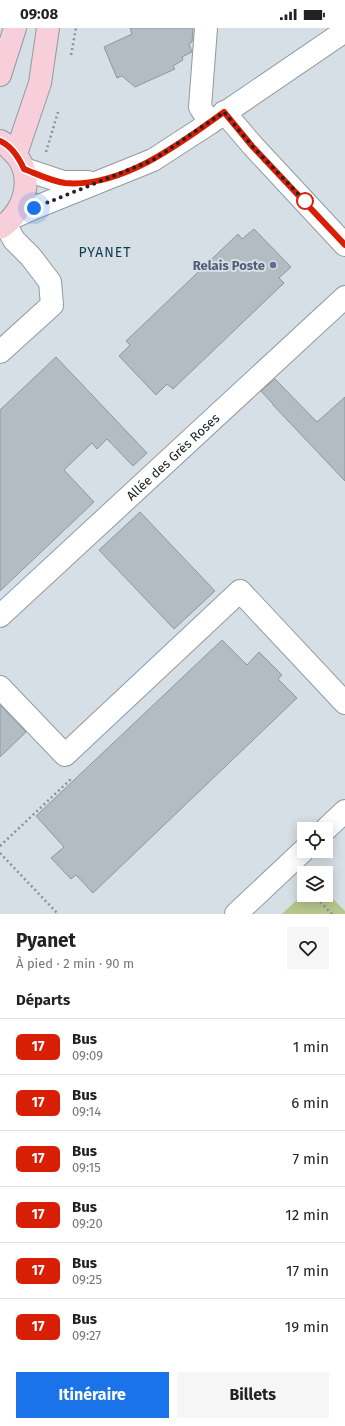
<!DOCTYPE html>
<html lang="fr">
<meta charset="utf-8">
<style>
body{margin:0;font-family:"Fira Sans",sans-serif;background:#f6f6f6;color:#222;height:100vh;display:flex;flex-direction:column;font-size:15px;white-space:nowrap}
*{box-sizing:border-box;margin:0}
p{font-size:13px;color:#767676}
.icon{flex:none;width:22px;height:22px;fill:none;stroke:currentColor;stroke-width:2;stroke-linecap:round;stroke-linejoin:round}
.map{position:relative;height:886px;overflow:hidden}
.panel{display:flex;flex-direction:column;background:#fff;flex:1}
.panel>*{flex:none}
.badge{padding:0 8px;border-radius:6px;font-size:14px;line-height:26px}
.controls{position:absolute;left:297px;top:794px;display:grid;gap:8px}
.controls a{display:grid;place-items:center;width:36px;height:36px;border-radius:0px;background:#fff;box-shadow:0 2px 10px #0003;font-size:20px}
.you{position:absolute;width:20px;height:20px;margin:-10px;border:3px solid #fff;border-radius:50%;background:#1a73e8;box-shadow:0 0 0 6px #1a73e833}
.map>.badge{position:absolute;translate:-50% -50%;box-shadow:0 0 0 2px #fff}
h2{padding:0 16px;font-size:15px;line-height:36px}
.round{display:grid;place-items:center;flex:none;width:42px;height:42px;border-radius:0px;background:#f6f6f6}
.overview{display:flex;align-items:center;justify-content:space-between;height:68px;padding:0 16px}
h1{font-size:19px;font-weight:700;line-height:30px}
.action{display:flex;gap:8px;margin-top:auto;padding:8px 16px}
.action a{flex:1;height:46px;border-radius:0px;background:#1a73e8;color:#fff;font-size:16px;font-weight:700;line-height:46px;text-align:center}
.action a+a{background:#f6f6f6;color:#222}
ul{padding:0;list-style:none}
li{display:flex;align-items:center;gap:12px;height:56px;padding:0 16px;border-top:1px solid #e0e0e0}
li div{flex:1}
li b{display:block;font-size:15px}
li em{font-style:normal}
li .badge{min-width:44px;font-weight:700;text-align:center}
.status{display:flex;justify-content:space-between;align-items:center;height:28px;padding:0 20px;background:#fff;direction:ltr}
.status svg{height:11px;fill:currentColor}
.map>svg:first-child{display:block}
.green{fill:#b6c68d}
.building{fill:#b4bcc3;stroke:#8f979d}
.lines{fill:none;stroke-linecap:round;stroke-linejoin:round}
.street-casing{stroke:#929aa0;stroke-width:24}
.secondary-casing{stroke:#929aa0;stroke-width:24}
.path{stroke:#8c9297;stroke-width:2.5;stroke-dasharray:2 3;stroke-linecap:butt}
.street{stroke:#fff;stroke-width:22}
.secondary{stroke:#f7cfdb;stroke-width:22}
.line-casing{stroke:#fff;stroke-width:9}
.line{stroke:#d81e04;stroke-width:6}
.walk{stroke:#222528;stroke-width:4;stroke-dasharray:0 7.2}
.stop-dot{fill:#fff;stroke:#d81e04;stroke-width:2}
.service-dot{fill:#5c6f8a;stroke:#d7dfe6;stroke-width:1.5}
.labels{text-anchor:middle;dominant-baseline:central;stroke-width:4;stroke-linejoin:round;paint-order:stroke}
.service-label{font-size:13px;font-weight:bold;fill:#4e5e75;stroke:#d7dfe6;text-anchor:end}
.street-label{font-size:13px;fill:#222528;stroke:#d7dfe6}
.neighbourhood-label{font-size:14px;letter-spacing:1px;fill:#0f3b50;stroke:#d7dfe6}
</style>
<div class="status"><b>09:08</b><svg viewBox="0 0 49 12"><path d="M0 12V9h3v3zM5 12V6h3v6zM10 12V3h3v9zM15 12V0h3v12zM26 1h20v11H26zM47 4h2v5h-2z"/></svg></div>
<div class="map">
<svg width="345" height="886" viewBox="0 0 345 886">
<rect width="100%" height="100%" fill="#d7dfe6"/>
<path class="green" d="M 326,864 L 345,883 L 345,886 L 282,886 L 304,865 L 304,867 L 326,867 Z"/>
<path class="building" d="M 130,0 L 193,0 L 192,14 L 189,16 L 192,24 L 182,29 L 183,32 L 173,38 L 175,41 L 135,59 L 122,48 L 117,50 L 104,19 L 132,6 Z
M 254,201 L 291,239 L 279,250 L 284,255 L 173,361 L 167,356 L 156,367 L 119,328 L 130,317 L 126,313 L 238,206 L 242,211 Z
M 56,329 L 147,425 L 133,438 L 107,411 L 97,421 L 92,415 L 64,442 L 94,474 L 0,563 L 0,382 Z
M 275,351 L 317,394 L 345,369 L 345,453 L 273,377 L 273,376 L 261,363 Z
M 140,484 L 215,563 L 174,601 L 99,522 Z
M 222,612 L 247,637 L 259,624 L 282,647 L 278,651 L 297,670 L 93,865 L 76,847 L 71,851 L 51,830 L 64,819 L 36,788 Z
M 0,677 L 26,704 L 0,729 Z"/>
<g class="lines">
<g class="street-casing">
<g id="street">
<path d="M 206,0 L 200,79 L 210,95"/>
<path d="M 224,84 L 253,118 L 345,217"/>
<path d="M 24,141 L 63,154 L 88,154"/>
<path d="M 14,189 L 34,180 L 153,132 L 210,95 L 345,3"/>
<path d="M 0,324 L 52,277 L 50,254 L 31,229 L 14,212 L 5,196"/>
<path id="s1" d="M 0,588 L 345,269"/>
<path d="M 0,659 L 65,727 L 240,563 L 345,675"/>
<path d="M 326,801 L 345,783"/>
<path d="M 236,886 L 304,822"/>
</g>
</g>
<g class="secondary-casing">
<path id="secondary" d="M 0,47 L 15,0
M 0,113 C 5,115 8,119 12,123 C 36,145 26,184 0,200
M 16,126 L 40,55 L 48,0"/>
</g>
<path class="path" d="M 71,27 L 76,0
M 46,124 L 58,84
M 0,818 L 71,751
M 0,825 L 58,886
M 313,867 L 332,886"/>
<use href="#street" class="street"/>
<use href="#secondary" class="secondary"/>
</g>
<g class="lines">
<g class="line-casing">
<path id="line" d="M 0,113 C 12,118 19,130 24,141 C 37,146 51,153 65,155 C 121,160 180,116 224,84 L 252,118 L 345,217"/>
</g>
<use href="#line" class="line"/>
<path class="walk" d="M 34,180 L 153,132 L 224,84 L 252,118 L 305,173"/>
</g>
<circle class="stop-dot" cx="305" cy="173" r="8"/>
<circle class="service-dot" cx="273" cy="237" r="4"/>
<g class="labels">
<g class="service-label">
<text x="265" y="237">Relais Poste</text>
</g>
<g class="street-label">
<text stroke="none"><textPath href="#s1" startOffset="235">Allée des Grès Roses</textPath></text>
</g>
<g class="neighbourhood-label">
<text x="105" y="224">PYANET</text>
</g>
</g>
</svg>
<div class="controls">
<a><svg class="icon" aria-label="locate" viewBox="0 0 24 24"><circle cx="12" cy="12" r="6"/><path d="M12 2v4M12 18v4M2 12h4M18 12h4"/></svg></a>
<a><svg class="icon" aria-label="layers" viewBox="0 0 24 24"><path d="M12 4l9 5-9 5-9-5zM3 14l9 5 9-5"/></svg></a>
</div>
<div class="you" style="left:34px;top:180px"></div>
</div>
<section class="panel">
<div class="overview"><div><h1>Pyanet</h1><p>À pied · 2 min · 90 m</p></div><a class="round"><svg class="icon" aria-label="heart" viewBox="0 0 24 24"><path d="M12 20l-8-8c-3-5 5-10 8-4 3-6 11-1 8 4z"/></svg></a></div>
<h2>Départs</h2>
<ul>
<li><span class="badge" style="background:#d81e04;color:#fff">17</span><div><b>Bus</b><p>09:09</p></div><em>1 min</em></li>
<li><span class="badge" style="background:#d81e04;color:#fff">17</span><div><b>Bus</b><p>09:14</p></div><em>6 min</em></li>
<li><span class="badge" style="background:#d81e04;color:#fff">17</span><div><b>Bus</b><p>09:15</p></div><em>7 min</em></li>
<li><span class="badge" style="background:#d81e04;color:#fff">17</span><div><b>Bus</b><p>09:20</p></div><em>12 min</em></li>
<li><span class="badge" style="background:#d81e04;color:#fff">17</span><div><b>Bus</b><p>09:25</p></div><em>17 min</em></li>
<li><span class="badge" style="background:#d81e04;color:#fff">17</span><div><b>Bus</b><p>09:27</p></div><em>19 min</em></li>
</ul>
<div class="action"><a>Itinéraire</a><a>Billets</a></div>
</section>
